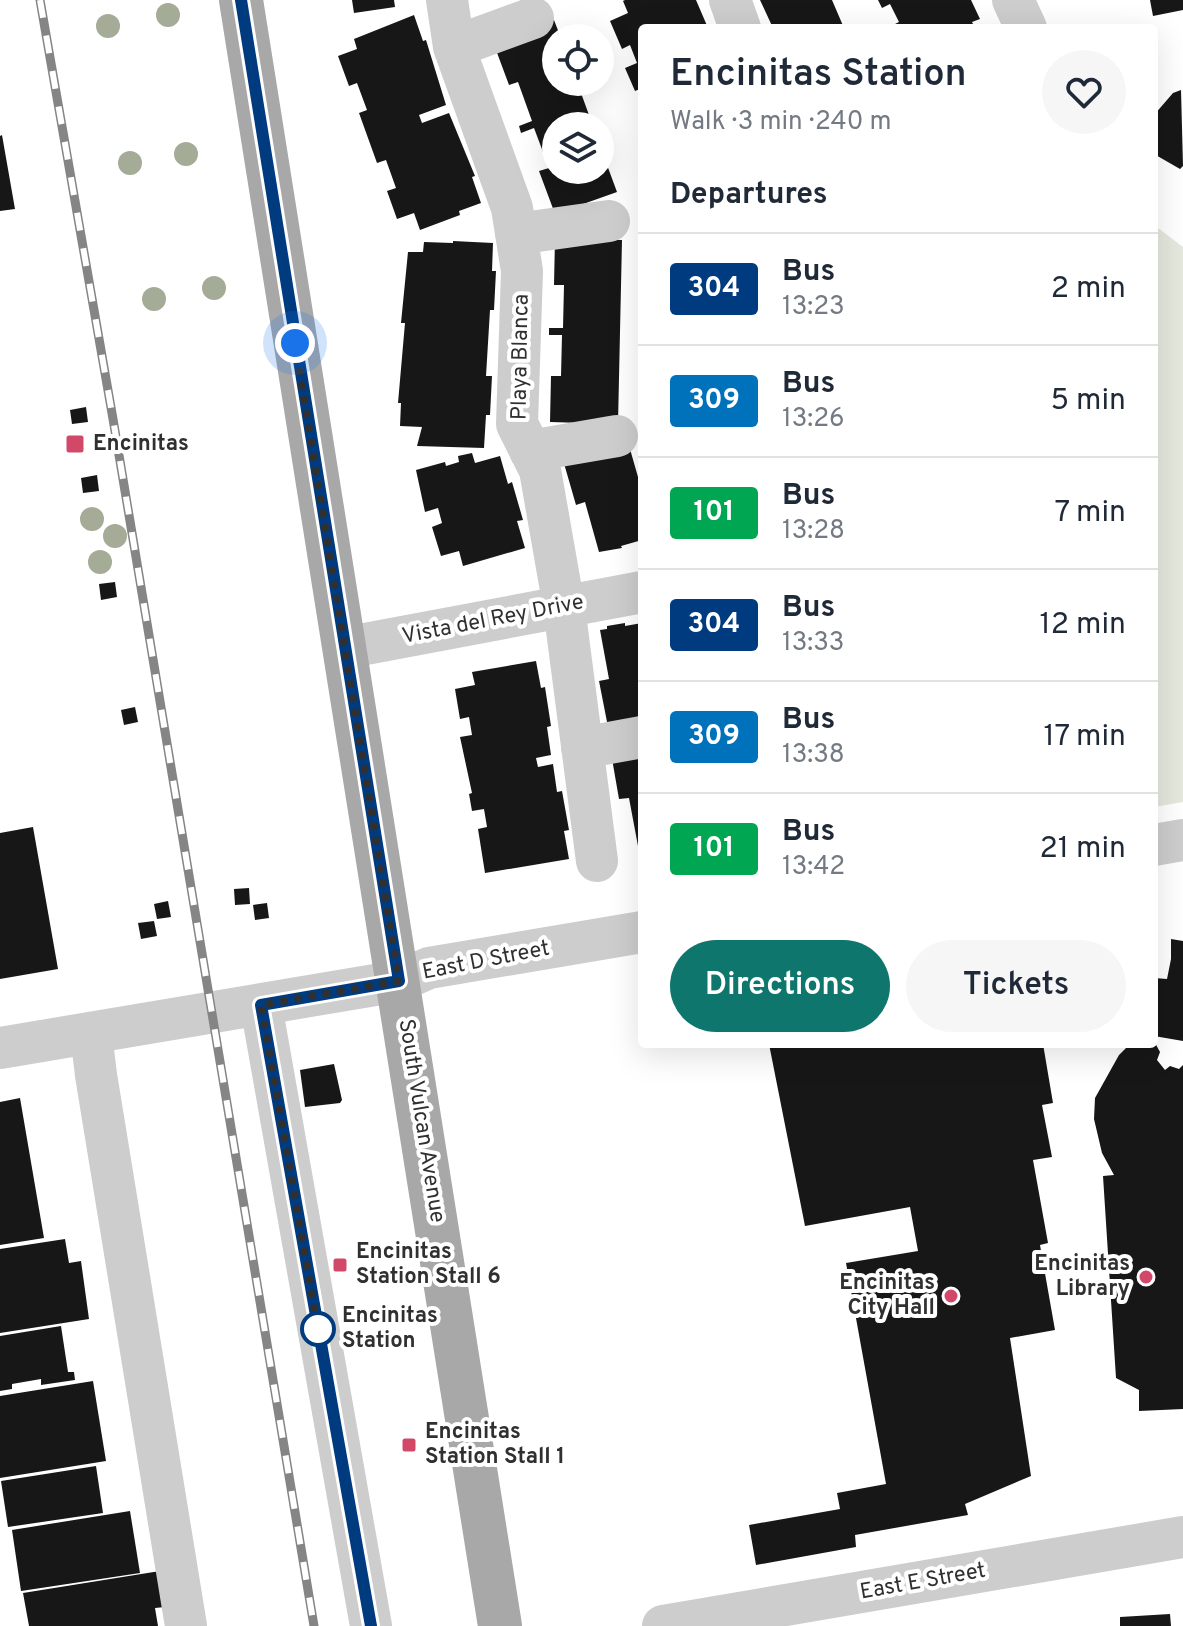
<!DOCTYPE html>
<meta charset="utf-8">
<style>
body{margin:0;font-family:Overpass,sans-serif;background:#f6f6f7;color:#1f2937;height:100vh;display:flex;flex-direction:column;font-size:30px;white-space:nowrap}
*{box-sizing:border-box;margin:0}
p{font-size:26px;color:#747a83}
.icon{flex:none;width:44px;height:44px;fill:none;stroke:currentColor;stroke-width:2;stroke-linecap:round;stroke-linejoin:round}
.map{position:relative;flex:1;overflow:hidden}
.drawer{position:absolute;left:638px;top:24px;width:520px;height:1024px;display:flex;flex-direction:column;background:#fff;border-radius:8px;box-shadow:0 8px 32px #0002}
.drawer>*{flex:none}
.badge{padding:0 16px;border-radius:6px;font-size:28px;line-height:52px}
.tools{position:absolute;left:542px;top:24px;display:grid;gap:16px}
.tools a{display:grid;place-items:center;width:72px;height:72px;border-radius:50%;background:#fff;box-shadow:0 8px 32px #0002;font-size:40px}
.you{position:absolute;width:40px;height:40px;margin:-20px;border:6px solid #fff;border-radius:50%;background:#1a73e8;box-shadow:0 0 0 12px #1a73e833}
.map>.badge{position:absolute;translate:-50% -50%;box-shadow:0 0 0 4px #fff}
h2{padding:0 32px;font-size:30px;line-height:72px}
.round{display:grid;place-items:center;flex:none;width:84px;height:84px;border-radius:42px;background:#f6f6f7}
.head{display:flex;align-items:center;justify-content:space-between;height:136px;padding:0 32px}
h1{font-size:38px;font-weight:600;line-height:60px}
.primary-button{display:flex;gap:16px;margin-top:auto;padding:16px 32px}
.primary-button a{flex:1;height:92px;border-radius:48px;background:#0f766e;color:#fff;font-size:32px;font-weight:600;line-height:92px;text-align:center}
.primary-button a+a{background:#f6f6f7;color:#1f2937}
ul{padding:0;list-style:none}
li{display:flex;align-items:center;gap:24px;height:112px;padding:0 32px;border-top:2px solid #e0e1e3}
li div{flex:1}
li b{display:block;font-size:30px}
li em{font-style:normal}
li .badge{min-width:88px;font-weight:700;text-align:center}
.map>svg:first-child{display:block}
.green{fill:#e5e8dd}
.building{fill:#171717}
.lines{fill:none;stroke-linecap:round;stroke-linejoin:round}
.minor{stroke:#cdcdcd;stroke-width:42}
.major{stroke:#a8a8a8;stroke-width:44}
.rail-casing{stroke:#858585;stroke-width:9}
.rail{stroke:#fff;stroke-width:6;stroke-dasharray:18;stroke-linecap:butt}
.tree{fill:#a4ab97}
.line-casing{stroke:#fff;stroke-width:18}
.line{stroke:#003b80;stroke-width:12}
.walk{stroke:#303030;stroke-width:8;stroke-dasharray:0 14.4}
.poi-dot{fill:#d14869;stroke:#fff;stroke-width:3}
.stop-dot{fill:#fff;stroke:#003b80;stroke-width:4}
.labels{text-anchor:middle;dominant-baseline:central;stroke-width:8;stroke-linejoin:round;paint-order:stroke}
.street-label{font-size:22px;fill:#303030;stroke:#fff}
.poi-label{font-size:22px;font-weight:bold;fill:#303030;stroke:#fff;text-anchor:start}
.stop-label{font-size:22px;font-weight:bold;fill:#303030;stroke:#fff;text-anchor:start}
</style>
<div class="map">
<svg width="1183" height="1626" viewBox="0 0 1183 1626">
<rect width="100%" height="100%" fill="#fff"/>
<path class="green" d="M 1154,225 L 1183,247 L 1183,802 L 1154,807 Z"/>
<path class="building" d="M 352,0 L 394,0 L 395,7 L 354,13 Z
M 625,0 L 696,0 L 708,28 L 642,28 L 642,94 L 640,89 L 635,91 L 625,68 L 637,63 L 630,45 L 622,49 L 610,21 L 628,13 L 623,1 Z
M 760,0 L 832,0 L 844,28 L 773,28 Z
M 878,0 L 971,0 L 980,19 L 972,22 L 975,28 L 887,28 L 899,22 L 890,4 L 882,8 Z
M 1150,0 L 1183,0 L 1183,10 L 1153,16 Z
M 414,15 L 423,41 L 426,40 L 446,105 L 419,115 L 422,123 L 449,113 L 475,176 L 472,177 L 481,203 L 459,211 L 460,215 L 420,230 L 414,213 L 397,219 L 387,191 L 396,188 L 386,160 L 377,163 L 359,113 L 367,110 L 357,83 L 349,86 L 338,56 L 357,49 L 354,39 Z
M 554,20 L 561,38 L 556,38 L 556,82 L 577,82 L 593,126 L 556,126 L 556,170 L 600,170 L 600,146 L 617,192 L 555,214 L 539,171 L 549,168 L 534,128 L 521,133 L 519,126 L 532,121 L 518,82 L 509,85 L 493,42 Z
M 1181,90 L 1183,166 L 1180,169 L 1154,154 L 1154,115 L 1173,93 Z
M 2,135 L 15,209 L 0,211 L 0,136 Z
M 555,239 L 622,240 L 618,424 L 550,422 L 551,376 L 561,376 L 562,335 L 549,335 L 549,328 L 563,328 L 564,285 L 554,285 Z
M 453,241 L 493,243 L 492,271 L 496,271 L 494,310 L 490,310 L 486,376 L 492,376 L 490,415 L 486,415 L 484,448 L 417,446 L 422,427 L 400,426 L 401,403 L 398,403 L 405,323 L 401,323 L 408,252 L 423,252 L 424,242 L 453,243 Z
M 86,407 L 88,422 L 72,424 L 70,410 Z
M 628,442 L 642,491 L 642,540 L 621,546 L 622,548 L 599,552 L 585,502 L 576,505 L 563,460 Z
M 472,453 L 475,463 L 500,456 L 508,484 L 512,482 L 523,520 L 517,521 L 525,548 L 463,566 L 459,551 L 441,556 L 432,527 L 442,523 L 438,508 L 425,512 L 416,470 L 445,462 L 446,466 L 459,462 L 458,456 Z
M 97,475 L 99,491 L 83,493 L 81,478 Z
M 115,582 L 117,597 L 101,600 L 99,584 Z
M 625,623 L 625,626 L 642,623 L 642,721 L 608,727 L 599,681 L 609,679 L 600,630 L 607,629 L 607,626 Z
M 536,661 L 541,688 L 545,687 L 551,726 L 547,727 L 551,755 L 536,758 L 538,767 L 553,764 L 557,792 L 562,791 L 569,830 L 564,831 L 569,859 L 485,873 L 478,829 L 487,827 L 484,809 L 472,811 L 469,794 L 472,793 L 460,737 L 472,735 L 469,717 L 460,719 L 455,689 L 475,685 L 472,672 Z
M 135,707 L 138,722 L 124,725 L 121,710 Z
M 642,748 L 642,845 L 638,846 L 629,798 L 619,799 L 611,753 Z
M 33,827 L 58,969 L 0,979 L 0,833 Z
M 249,888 L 250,904 L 235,905 L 234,889 Z
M 168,901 L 171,917 L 157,919 L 154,904 Z
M 267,903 L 269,918 L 255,920 L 253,905 Z
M 154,921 L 157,936 L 141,939 L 138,923 Z
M 1171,939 L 1183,941 L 1183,1041 L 1154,1036 L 1154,978 L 1167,979 L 1171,959 Z
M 1154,1041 L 1160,1052 L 1157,1060 L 1165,1070 L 1170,1066 L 1179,1069 L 1183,1065 L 1183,1409 L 1139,1411 L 1139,1390 L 1116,1378 L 1103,1176 L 1114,1175 L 1102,1153 L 1094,1119 L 1095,1098 L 1119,1055 L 1130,1044 L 1154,1044 Z
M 769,1044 L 1043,1044 L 1053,1103 L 1042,1105 L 1052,1157 L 1033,1160 L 1048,1243 L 1040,1245 L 1055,1330 L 1010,1338 L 1031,1476 L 965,1504 L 968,1515 L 855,1535 L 856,1547 L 756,1565 L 749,1525 L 840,1509 L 837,1493 L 886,1484 L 846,1263 L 918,1251 L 910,1207 L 805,1226 Z
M 334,1064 L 342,1100 L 340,1103 L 305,1107 L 300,1070 Z
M 20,1098 L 44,1238 L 0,1245 L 0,1102 Z
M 65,1239 L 69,1263 L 81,1261 L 89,1319 L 0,1333 L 0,1249 Z
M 61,1326 L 68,1372 L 74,1372 L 75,1380 L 41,1385 L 41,1379 L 12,1384 L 12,1389 L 0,1391 L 0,1336 Z
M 93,1381 L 106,1461 L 0,1478 L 0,1396 Z
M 96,1466 L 103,1513 L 8,1527 L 1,1481 Z
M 130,1511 L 140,1573 L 21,1591 L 12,1530 Z
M 160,1571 L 165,1607 L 155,1608 L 158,1626 L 29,1626 L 23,1593 Z
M 1170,1614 L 1171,1626 L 1120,1626 L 1120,1617 Z"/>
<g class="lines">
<path class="minor" d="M 447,0 L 454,47 L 512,208 L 522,271 L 517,424 L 540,470 L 564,607 L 597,861
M 730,0 L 740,28
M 1013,0 L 1026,28
M 454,47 L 533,18
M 516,234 L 609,221
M 530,451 L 617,436
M 344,648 L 642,592
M 582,748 L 642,737
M 1154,845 L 1183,840
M 261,1005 L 371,1626
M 91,1033 L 96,1075 L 186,1626
M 0,1048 L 399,981 L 429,968 L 642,932
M 663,1626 L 1183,1537"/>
<path class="major" d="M 241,0 L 500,1626"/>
<g class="rail-casing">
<path id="rail" d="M 40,0 L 113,419 L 314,1626"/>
</g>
<use href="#rail" class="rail"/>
</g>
<g class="tree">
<circle cx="168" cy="15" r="12"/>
<circle cx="108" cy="26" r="12"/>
<circle cx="186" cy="154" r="12"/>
<circle cx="130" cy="163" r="12"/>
<circle cx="214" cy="288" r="12"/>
<circle cx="154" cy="299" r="12"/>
<circle cx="92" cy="519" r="12"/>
<circle cx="115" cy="536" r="12"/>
<circle cx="100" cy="562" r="12"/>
</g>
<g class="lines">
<g class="line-casing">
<path id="line" d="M 241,0 L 399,981 L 261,1005 L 371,1626"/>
</g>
<use href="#line" class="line"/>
<path class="walk" d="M 295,343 L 399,981 L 261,1005 L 318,1329"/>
</g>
<g class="poi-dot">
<rect x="65" y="434" width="20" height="20" rx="4"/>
<rect x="332" y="1257" width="16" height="16" rx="4"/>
<circle cx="1146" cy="1277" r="8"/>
<circle cx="951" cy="1296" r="8"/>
<rect x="401" y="1437" width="16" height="16" rx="4"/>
</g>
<circle class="stop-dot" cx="318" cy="1329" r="16"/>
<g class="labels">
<g class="street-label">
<text transform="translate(521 357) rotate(-89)">Playa Blanca</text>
<text transform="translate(493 620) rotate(-11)">Vista del Rey Drive</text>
<text transform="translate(486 961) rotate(-11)">East D Street</text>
<text transform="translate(421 1121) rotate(81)">South Vulcan Avenue</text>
<text transform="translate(923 1582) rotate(-10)">East E Street</text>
</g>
<g class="poi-label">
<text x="93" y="444">Encinitas</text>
<text x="356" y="1252">Encinitas<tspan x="356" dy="25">Station Stall 6</tspan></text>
<text x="1130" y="1264" text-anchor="end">Encinitas<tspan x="1130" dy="25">Library</tspan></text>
<text x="935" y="1283" text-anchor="end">Encinitas<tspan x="935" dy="25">City Hall</tspan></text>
<text x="425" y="1432">Encinitas<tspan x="425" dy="25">Station Stall 1</tspan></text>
</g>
<g class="stop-label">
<text x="342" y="1316">Encinitas<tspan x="342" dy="25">Station</tspan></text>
</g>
</g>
</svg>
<div class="tools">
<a><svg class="icon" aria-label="locate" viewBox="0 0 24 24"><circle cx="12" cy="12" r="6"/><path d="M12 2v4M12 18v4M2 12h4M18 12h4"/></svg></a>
<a><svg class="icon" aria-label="layers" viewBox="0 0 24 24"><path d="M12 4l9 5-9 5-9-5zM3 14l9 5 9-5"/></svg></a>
</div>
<div class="you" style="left:295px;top:343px"></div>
<section class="drawer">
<div class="head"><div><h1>Encinitas Station</h1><p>Walk · 3 min · 240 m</p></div><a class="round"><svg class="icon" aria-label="heart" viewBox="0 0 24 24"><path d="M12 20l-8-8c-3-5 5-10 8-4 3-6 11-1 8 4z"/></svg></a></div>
<h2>Departures</h2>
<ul>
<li><span class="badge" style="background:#003b80;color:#fff">304</span><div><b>Bus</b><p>13:23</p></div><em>2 min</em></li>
<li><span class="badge" style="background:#0072bc;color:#fff">309</span><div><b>Bus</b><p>13:26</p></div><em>5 min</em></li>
<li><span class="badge" style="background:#00a651;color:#fff">101</span><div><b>Bus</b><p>13:28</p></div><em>7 min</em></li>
<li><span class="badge" style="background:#003b80;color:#fff">304</span><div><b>Bus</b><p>13:33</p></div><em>12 min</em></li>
<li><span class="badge" style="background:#0072bc;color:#fff">309</span><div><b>Bus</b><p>13:38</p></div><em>17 min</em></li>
<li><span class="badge" style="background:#00a651;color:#fff">101</span><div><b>Bus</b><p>13:42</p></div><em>21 min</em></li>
</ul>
<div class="primary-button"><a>Directions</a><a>Tickets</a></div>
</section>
</div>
